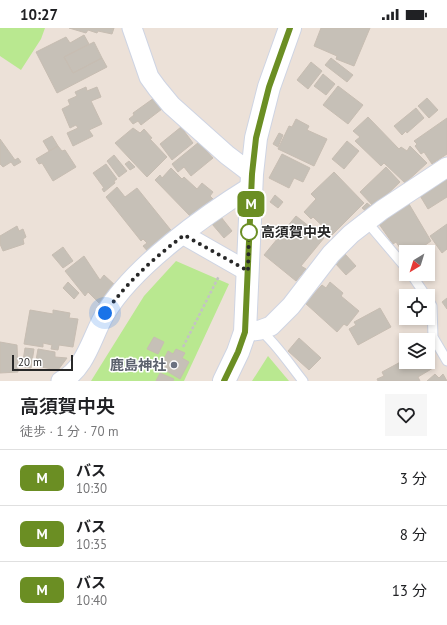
<!DOCTYPE html>
<html lang="ja">
<meta charset="utf-8">
<style>
body{margin:0;font-family:"PT Sans","Noto Sans JP",sans-serif;background:#f6f6f6;color:#202124;height:100vh;display:flex;flex-direction:column;font-size:15px;white-space:nowrap}
*{box-sizing:border-box;margin:0}
p{font-size:13px;color:#757577}
.icon{flex:none;width:22px;height:22px;fill:none;stroke:currentColor;stroke-width:2;stroke-linecap:round;stroke-linejoin:round}
.map{position:relative;height:353px;overflow:hidden}
.panel{display:flex;flex-direction:column;background:#fff;flex:1}
.panel>*{flex:none}
.badge{padding:0 8px;border-radius:6px;font-size:14px;line-height:26px}
.needle{width:26px;rotate:218deg}
.buttons{position:absolute;left:399px;top:217px;display:grid;gap:8px}
.buttons a{display:grid;place-items:center;width:36px;height:36px;border-radius:0px;background:#fff;box-shadow:0 2px 6px #0003;font-size:20px}
.scale{position:absolute;left:12px;bottom:10px;width:61px;box-sizing:border-box;padding-left:4px;border:2px solid #282828;border-top:0;font-size:11px;line-height:14px;white-space:nowrap;color:#282828;-webkit-text-stroke:3px #fff;paint-order:stroke}
.you{position:absolute;width:20px;height:20px;margin:-10px;border:3px solid #fff;border-radius:50%;background:#1a73e8;box-shadow:0 0 0 6px #1a73e833}
.map>.badge{position:absolute;translate:-50% -50%;box-shadow:0 0 0 2px #fff}
.round{display:grid;place-items:center;flex:none;width:42px;height:42px;border-radius:0px;background:#f6f6f6}
.summary{display:flex;align-items:center;justify-content:space-between;height:68px;padding:0 20px}
h1{font-size:19px;font-weight:600;line-height:30px}
ul{padding:0;list-style:none}
li{display:flex;align-items:center;gap:12px;height:56px;padding:0 20px;border-top:1px solid #e0e0e0}
li div{flex:1}
li b{display:block;font-size:15px}
li em{font-style:normal}
li .badge{min-width:44px;font-weight:700;text-align:center}
.status{display:flex;justify-content:space-between;align-items:center;height:28px;padding:0 20px;background:#fff;direction:ltr}
.status svg{height:11px;fill:currentColor}
.map>svg:first-child{display:block}
.green{fill:#b9e890}
.building{fill:#c6c0b7;stroke:#c7bdb2}
.lines{fill:none;stroke-linecap:round;stroke-linejoin:round}
.lane-casing{stroke:#ced4e3;stroke-width:11}
.street-casing{stroke:#ced4e3;stroke-width:21}
.secondary-casing{stroke:#ced4e3;stroke-width:24}
.path{stroke:#c3c3c3;stroke-width:2.5;stroke-dasharray:3 2;stroke-linecap:butt}
.lane{stroke:#fff;stroke-width:9}
.street{stroke:#fff;stroke-width:19}
.secondary{stroke:#fff;stroke-width:22}
.line-casing{stroke:#fff;stroke-width:9}
.line{stroke:#6b8e23;stroke-width:6}
.walk{stroke:#282828;stroke-width:4;stroke-dasharray:0 7.2}
.stop-dot{fill:#fff;stroke:#6b8e23;stroke-width:2}
.worship-dot{fill:#6b7280;stroke:#fff;stroke-width:1.5}
.labels{text-anchor:middle;dominant-baseline:central;stroke-width:3;stroke-linejoin:round;paint-order:stroke}
.stop-label{font-size:14px;font-weight:bold;fill:#282828;stroke:#fff;text-anchor:start}
.worship-label{font-size:14px;font-weight:bold;fill:#5b616d;stroke:#fff;text-anchor:end}
</style>
<div class="status"><b>10:27</b><svg viewBox="0 0 49 12"><path d="M0 12V9h3v3zM5 12V6h3v6zM10 12V3h3v9zM15 12V0h3v12zM26 1h20v11H26zM47 4h2v5h-2z"/></svg></div>
<div class="map">
<svg width="447" height="353" viewBox="0 0 447 353">
<rect width="100%" height="100%" fill="#ece1d8"/>
<path class="green" d="M 0,0 L 45,0 L 41,11 L 21,42 L 0,28 Z
M 176,233 L 229,256 L 184,353 L 91,353 L 144,268 Z
M 268,328 L 289,353 L 252,353 Z"/>
<path class="building" d="M 69,0 L 114,0 L 112,6 L 98,3 L 97,5 L 88,2 L 86,5 Z
M 321,0 L 370,0 L 354,38 L 336,31 L 337,28 L 314,18 Z
M 84,7 L 89,16 L 64,29 L 73,45 L 102,30 L 107,39 L 57,65 L 36,24 L 66,9 L 70,15 Z
M 94,14 L 102,30 L 73,45 L 64,29 Z
M 331,30 L 353,47 L 347,54 L 325,37 Z
M 311,34 L 322,43 L 308,61 L 297,52 Z
M 323,46 L 335,56 L 326,67 L 314,58 Z
M 338,58 L 363,77 L 348,96 L 323,77 Z
M 86,59 L 87,63 L 97,59 L 101,69 L 91,73 L 102,96 L 89,102 L 93,108 L 73,118 L 67,105 L 78,100 L 76,97 L 70,100 L 62,81 L 70,77 L 68,72 L 77,68 L 75,64 Z
M 154,70 L 162,81 L 141,97 L 138,93 L 133,96 L 129,91 L 134,87 L 133,85 Z
M 427,70 L 438,82 L 429,90 L 418,78 Z
M 416,80 L 424,90 L 407,105 L 406,103 L 402,107 L 394,98 Z
M 368,89 L 399,121 L 401,119 L 407,123 L 410,118 L 427,135 L 405,155 L 384,135 L 381,138 L 355,113 L 360,109 L 353,103 Z
M 447,90 L 447,126 L 432,136 L 424,124 L 421,126 L 415,118 L 417,116 L 414,113 Z
M 296,91 L 309,98 L 307,102 L 327,111 L 314,138 L 278,121 L 289,98 L 292,99 Z
M 181,99 L 193,115 L 172,132 L 160,116 Z
M 133,100 L 140,105 L 144,101 L 152,110 L 150,111 L 167,129 L 147,149 L 115,115 Z
M 279,105 L 283,107 L 278,119 L 273,116 Z
M 52,108 L 58,118 L 49,123 L 43,113 Z
M 0,111 L 15,132 L 18,130 L 21,134 L 14,138 L 11,134 L 3,139 L 0,136 Z
M 347,113 L 359,123 L 344,141 L 332,131 Z
M 199,114 L 213,130 L 191,148 L 184,139 L 178,144 L 172,136 Z
M 58,118 L 62,123 L 65,122 L 76,139 L 53,153 L 42,135 L 39,136 L 36,131 Z
M 282,126 L 310,140 L 303,154 L 294,150 L 289,160 L 269,150 Z
M 114,127 L 127,143 L 119,149 L 107,133 Z
M 129,133 L 135,139 L 130,142 L 125,136 Z
M 106,136 L 117,151 L 114,153 L 115,155 L 104,164 L 102,161 L 104,160 L 93,145 Z
M 386,139 L 400,154 L 374,179 L 360,164 Z
M 171,140 L 182,151 L 184,149 L 197,161 L 202,155 L 213,164 L 210,168 L 214,172 L 201,189 L 196,184 L 191,189 L 155,152 L 160,147 L 162,150 Z
M 334,144 L 364,175 L 332,207 L 313,189 L 311,191 L 304,184 L 316,171 L 311,166 Z
M 447,149 L 447,169 L 428,181 L 419,166 Z
M 117,159 L 125,169 L 137,160 L 174,206 L 150,226 L 143,218 L 147,215 L 143,211 L 141,213 L 106,169 Z
M 275,167 L 283,174 L 278,180 L 270,174 Z
M 367,175 L 372,179 L 367,184 L 362,180 Z
M 409,176 L 431,213 L 421,220 L 424,224 L 406,224 L 406,229 L 396,214 L 393,216 L 379,196 Z
M 296,188 L 324,210 L 301,238 L 306,241 L 296,253 L 264,227 Z
M 221,189 L 232,203 L 224,210 L 212,196 Z
M 447,196 L 447,221 L 442,225 L 430,208 Z
M 17,198 L 19,203 L 23,201 L 26,209 L 23,211 L 24,216 L 3,223 L 0,216 L 0,208 Z
M 63,219 L 73,233 L 63,240 L 52,227 Z
M 345,226 L 356,238 L 346,247 L 335,235 Z
M 84,228 L 100,252 L 104,247 L 116,258 L 100,276 L 88,264 L 85,268 L 65,243 Z
M 68,254 L 79,265 L 74,271 L 63,260 Z
M 330,254 L 343,265 L 341,268 L 359,283 L 347,298 L 344,296 L 337,304 L 305,275 L 322,257 L 326,260 Z
M 447,270 L 447,281 L 442,274 Z
M 380,280 L 391,299 L 358,317 L 349,301 L 356,297 L 354,294 Z
M 30,282 L 53,286 L 53,282 L 70,285 L 69,290 L 78,291 L 73,319 L 59,317 L 58,322 L 51,321 L 52,317 L 43,315 L 43,319 L 24,316 Z
M 154,309 L 164,314 L 158,326 L 147,321 Z
M 299,310 L 321,330 L 309,342 L 288,323 Z
M 0,314 L 17,317 L 18,344 L 0,345 Z
M 25,320 L 34,321 L 31,340 L 22,339 Z
M 38,321 L 55,324 L 55,329 L 67,330 L 58,342 L 35,338 Z
M 176,321 L 185,325 L 182,330 L 189,334 L 180,351 L 160,339 L 168,323 L 173,326 Z
M 428,330 L 433,340 L 418,349 L 420,353 L 378,353 L 377,351 L 384,348 L 382,344 L 406,331 L 406,334 L 428,334 Z
M 160,345 L 174,351 L 173,353 L 156,353 Z
M 435,346 L 439,350 L 443,346 L 447,353 L 427,353 Z"/>
<g class="lines">
<g class="lane-casing">
<path id="lane" d="M 367,194 L 406,240
M 411,246 L 426,268
M 428,271 L 432,278 L 433,309 L 447,333
M 260,302 C 276,315 290,337 303,353"/>
</g>
<g class="street-casing">
<path id="street" d="M 132,0 L 149,49 L 157,60 L 171,77 L 227,127 L 252,146
M 184,207 L 247,243
M 245,304 L 260,302 L 271,298 L 291,278 L 331,226 L 351,206 L 382,182 L 447,139
M 61,353 C 86,341 92,308 105,286 C 132,239 205,187 252,158"/>
</g>
<g class="secondary-casing">
<path id="secondary" d="M 224,353 L 238,324 L 245,304 L 252,146 L 256,110 L 269,59 L 290,0"/>
</g>
<path class="path" d="M 183,319 L 219,248"/>
<use href="#lane" class="lane"/>
<use href="#street" class="street"/>
<use href="#secondary" class="secondary"/>
</g>
<g class="lines">
<g class="line-casing">
<path id="line" d="M 224,353 L 238,324 L 245,304 L 252,146 L 256,110 L 269,59 L 290,0"/>
</g>
<use href="#line" class="line"/>
<path class="walk" d="M 105,285 C 129,252 152,232 184,207 L 248,243 L 249,204"/>
</g>
<circle class="stop-dot" cx="249" cy="204" r="8"/>
<circle class="worship-dot" cx="174" cy="337" r="4"/>
<g class="labels">
<g class="stop-label">
<text x="261" y="204">高須賀中央</text>
</g>
<g class="worship-label">
<text x="166" y="337">鹿島神社</text>
</g>
</g>
</svg>
<div class="buttons">
<a><svg class="needle" viewBox="-14 -14 28 28"><path d="M0-13l5 13h-10z" fill="#e53935"/><path d="M0 13l5-13h-10z" fill="#757577"/></svg></a>
<a><svg class="icon" aria-label="locate" viewBox="0 0 24 24"><circle cx="12" cy="12" r="6"/><path d="M12 2v4M12 18v4M2 12h4M18 12h4"/></svg></a>
<a><svg class="icon" aria-label="layers" viewBox="0 0 24 24"><path d="M12 4l9 5-9 5-9-5zM3 14l9 5 9-5"/></svg></a>
</div>
<div class="scale">20 m</div>
<div class="you" style="left:105px;top:285px"></div>
<b class="badge" style="left:251px;top:176px;background:#6b8e23;color:#fff">M</b>
</div>
<section class="panel">
<div class="summary"><div><h1>高須賀中央</h1><p>徒歩 · 1 分 · 70 m</p></div><a class="round"><svg class="icon" aria-label="heart" viewBox="0 0 24 24"><path d="M12 20l-8-8c-3-5 5-10 8-4 3-6 11-1 8 4z"/></svg></a></div>
<ul>
<li><span class="badge" style="background:#6b8e23;color:#fff">M</span><div><b>バス</b><p>10:30</p></div><em>3 分</em></li>
<li><span class="badge" style="background:#6b8e23;color:#fff">M</span><div><b>バス</b><p>10:35</p></div><em>8 分</em></li>
<li><span class="badge" style="background:#6b8e23;color:#fff">M</span><div><b>バス</b><p>10:40</p></div><em>13 分</em></li>
</ul>
</section>
